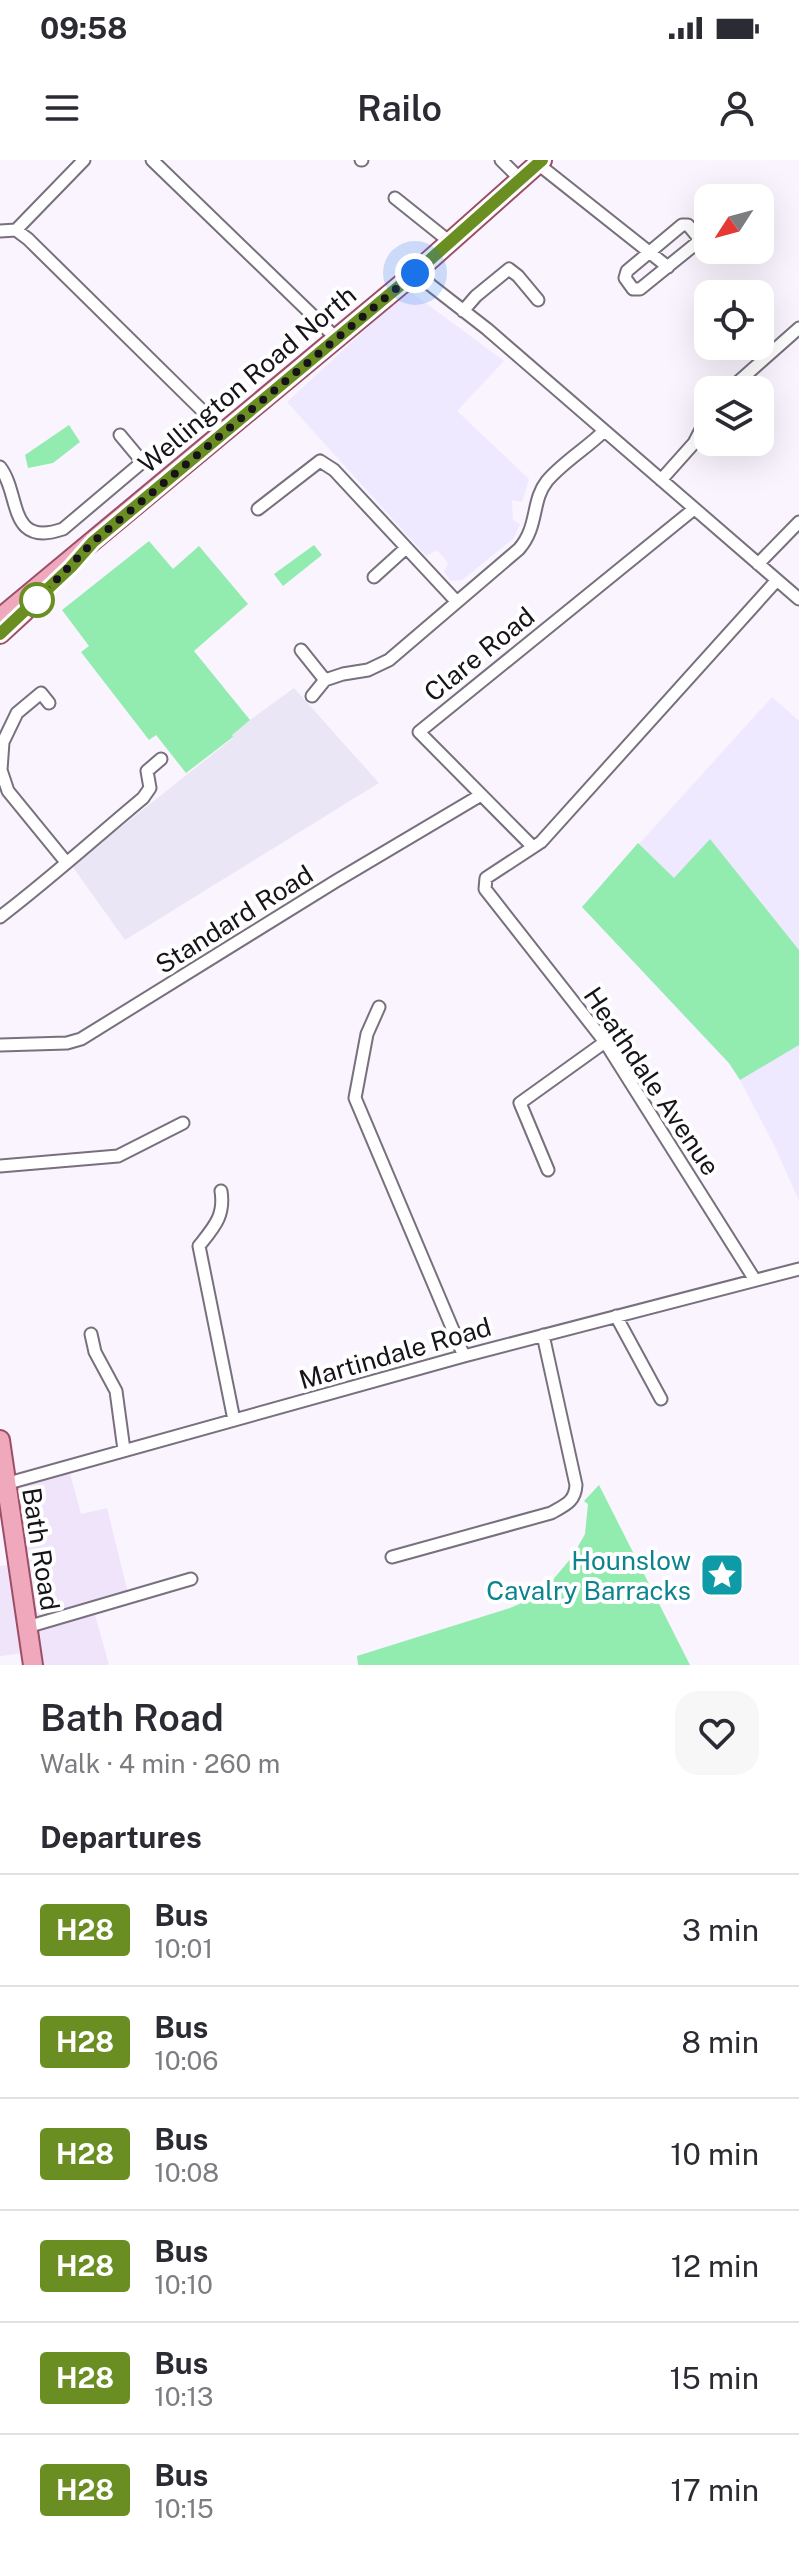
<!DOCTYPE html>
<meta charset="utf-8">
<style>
body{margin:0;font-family:"Public Sans",sans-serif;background:#f7f7f7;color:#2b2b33;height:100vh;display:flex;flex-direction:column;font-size:30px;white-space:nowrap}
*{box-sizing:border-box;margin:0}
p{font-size:26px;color:#7c7c81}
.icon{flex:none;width:44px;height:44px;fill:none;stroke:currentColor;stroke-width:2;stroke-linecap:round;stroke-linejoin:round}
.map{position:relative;height:1505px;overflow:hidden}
.sheet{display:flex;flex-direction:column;background:#fff;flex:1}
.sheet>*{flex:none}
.badge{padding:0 16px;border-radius:6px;font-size:28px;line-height:52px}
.needle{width:52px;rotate:234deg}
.fabs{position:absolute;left:694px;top:24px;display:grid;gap:16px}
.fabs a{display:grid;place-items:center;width:80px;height:80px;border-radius:16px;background:#fff;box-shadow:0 8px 32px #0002;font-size:40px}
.you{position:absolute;width:40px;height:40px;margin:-20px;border:6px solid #fff;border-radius:50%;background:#1a73e8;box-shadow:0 0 0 12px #1a73e833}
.map>.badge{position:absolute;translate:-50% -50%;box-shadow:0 0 0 4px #fff}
h2{padding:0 40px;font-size:30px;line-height:72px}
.round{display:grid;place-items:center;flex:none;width:84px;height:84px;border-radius:24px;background:#f7f7f7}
.headline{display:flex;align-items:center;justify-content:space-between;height:136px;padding:0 40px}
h1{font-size:38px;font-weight:600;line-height:60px}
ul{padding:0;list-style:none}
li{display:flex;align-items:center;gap:24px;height:112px;padding:0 40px;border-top:2px solid #e1e1e2}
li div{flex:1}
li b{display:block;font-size:30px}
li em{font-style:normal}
li .badge{min-width:88px;font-weight:700;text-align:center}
.status{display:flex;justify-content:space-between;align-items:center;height:56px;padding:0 40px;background:#fff;direction:ltr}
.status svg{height:22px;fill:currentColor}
header{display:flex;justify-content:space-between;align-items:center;height:104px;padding:0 40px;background:#fff;font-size:36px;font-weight:600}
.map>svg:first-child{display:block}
.built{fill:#f0e4fa}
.industrial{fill:#eae6f6}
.education{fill:#efe9ff}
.green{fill:#92ecb0}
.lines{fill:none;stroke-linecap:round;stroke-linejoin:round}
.minor-casing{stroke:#78707d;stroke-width:15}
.primary-casing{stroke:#9c4e66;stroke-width:22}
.minor{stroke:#fff;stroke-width:11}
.primary{stroke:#efa8bc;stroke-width:18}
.line-casing{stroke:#fff;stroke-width:18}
.line{stroke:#6b8e23;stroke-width:12}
.walk{stroke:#171419;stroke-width:8;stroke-dasharray:0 14.4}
.stop-dot{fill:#fff;stroke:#6b8e23;stroke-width:4}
.labels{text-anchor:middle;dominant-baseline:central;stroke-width:8;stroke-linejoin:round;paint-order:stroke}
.street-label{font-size:26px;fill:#171419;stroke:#fff}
.culture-label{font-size:26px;fill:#0d838f;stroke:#fff;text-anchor:end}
</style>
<div class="status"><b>09:58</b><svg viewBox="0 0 49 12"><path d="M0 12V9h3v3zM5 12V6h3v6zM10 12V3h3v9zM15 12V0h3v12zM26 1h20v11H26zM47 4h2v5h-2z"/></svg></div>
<header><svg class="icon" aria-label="menu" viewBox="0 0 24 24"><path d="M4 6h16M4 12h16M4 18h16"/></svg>Railo<svg class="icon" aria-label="person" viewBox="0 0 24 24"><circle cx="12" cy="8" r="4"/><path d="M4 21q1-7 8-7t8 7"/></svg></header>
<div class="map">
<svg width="799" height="1505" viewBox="0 0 799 1505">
<rect width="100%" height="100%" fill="#f9f4fe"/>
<path class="built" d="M 68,1306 L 81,1354 L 107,1348 L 129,1437 L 93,1448 L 109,1505 L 33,1505 L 30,1492 L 0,1496 L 0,1406 L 17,1404 L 5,1324 Z"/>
<path class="industrial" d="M 294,528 L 379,623 L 125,780 L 72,706 L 233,578 L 231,575 L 250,560 Z"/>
<path class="education" d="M 408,130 L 504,201 L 457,251 L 529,319 L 522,342 L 512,340 L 513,360 L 520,364 L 514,378 L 462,420 L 451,421 L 444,412 L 448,403 L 437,390 L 426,396 L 287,242 Z
M 772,537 L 799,561 L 799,1041 L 775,987 L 740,920 L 729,904 L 582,747 Z"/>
<path class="green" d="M 69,265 L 80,282 L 53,303 L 28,308 L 25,295 Z
M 149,381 L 173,409 L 199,386 L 248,444 L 194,491 L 250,560 L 232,575 L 233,577 L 186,613 L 156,575 L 149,580 L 81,492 L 89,486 L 62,450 Z
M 314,385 L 322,395 L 283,426 L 274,414 Z
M 710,679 L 799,790 L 799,885 L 740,920 L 729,903 L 582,747 L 638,683 L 674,718 Z
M 599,1325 L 690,1505 L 358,1505 L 357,1496 L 510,1448 L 540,1435 L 572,1397 L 585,1374 L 588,1344 L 584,1341 Z"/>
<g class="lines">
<g class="minor-casing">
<path id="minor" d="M 152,0 L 336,178
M 361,0 L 362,0
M 501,0 L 520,19
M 538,4 L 668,107
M 395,38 L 450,82
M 682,65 L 688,65 L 697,76 L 698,82 L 640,129 L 633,129 L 625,118 L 627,111 Z
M 16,70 L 28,79 L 224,272
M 0,71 L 16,70 L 84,0
M 415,113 L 487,169 L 799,439
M 463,151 L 476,136 L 509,109 L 518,116 L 538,140
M 729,230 L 799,168
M 0,307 C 21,334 7,388 63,369 L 140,304 L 140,299 L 120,275
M 661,320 L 694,283 L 708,256
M 258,349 L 320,301 L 334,310 L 456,441
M 758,404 L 799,362
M 374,417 L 406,388
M 301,490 L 325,520
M 312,536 L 325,520 L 343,514 L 368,510 L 389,500 L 519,389 C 539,366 531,341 547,321 C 563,302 587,288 604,271
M 49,543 L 41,533 L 17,553 L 3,582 L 1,610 L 8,631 L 66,702
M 533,687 L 419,572 L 694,349
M 0,757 C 50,719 95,678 143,638 L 150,628 L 147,611 L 161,599
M 379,847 L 367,874 L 355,938 L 464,1196
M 0,885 L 67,883 L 81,879 L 336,721 L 481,635
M 0,1006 L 118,996 L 183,963
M 548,1010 L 520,943 L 605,882
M 221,1031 C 225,1056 214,1067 199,1086 L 234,1260
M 755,1120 L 605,882 L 485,729 L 486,718 L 541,682 L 777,420
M 616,1156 L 661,1239
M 91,1174 L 95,1192 L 116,1231 L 124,1290
M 5,1324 L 464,1196 L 799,1109
M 392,1397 L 551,1353 C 565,1345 575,1342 576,1325 L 543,1175
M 27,1467 L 191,1419"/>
</g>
<g class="primary-casing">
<path id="primary" d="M 0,458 L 415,113 L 542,0
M 0,474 L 24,452
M 0,1280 L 33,1505"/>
</g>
<use href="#minor" class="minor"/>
<use href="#primary" class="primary"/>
</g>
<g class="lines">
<g class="line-casing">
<path id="line" d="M 0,474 L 71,407 L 93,382 L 415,113 L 542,0"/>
</g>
<use href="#line" class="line"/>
<path class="walk" d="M 37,440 L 93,382 L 415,113"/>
</g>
<defs>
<g id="sight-square" transform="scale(2.3)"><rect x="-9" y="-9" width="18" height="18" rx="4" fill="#0f9aa8" stroke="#fff"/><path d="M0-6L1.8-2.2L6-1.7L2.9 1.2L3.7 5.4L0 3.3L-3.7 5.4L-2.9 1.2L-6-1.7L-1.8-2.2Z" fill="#fff"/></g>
</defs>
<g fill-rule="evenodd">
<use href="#sight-square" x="722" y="1415"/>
</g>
<circle class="stop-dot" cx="37" cy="440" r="16"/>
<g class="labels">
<g class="street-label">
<text transform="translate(247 219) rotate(-40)">Wellington Road North</text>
<text transform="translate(479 494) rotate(-39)">Clare Road</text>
<text transform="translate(234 759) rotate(-32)">Standard Road</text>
<text transform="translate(652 921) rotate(56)">Heathdale Avenue</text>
<text transform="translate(395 1193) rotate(-16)">Martindale Road</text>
<text transform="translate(41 1389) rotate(81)">Bath Road</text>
</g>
<g class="culture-label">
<text x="691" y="1400">Hounslow<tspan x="691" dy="30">Cavalry Barracks</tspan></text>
</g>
</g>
</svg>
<div class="fabs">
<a><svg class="needle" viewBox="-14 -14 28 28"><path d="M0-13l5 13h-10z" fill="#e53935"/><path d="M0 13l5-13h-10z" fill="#7c7c81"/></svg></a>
<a><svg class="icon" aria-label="locate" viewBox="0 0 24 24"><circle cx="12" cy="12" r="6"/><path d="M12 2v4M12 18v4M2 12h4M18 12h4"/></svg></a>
<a><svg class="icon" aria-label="layers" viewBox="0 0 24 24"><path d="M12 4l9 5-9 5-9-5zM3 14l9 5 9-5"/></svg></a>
</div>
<div class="you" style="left:415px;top:113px"></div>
</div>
<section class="sheet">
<div class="headline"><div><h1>Bath Road</h1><p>Walk · 4 min · 260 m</p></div><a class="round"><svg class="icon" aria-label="heart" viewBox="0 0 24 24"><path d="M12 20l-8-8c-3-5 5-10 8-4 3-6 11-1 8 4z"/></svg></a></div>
<h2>Departures</h2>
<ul>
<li><span class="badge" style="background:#6b8e23;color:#fff">H28</span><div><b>Bus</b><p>10:01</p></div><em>3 min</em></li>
<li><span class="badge" style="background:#6b8e23;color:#fff">H28</span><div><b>Bus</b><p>10:06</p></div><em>8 min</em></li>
<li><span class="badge" style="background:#6b8e23;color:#fff">H28</span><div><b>Bus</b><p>10:08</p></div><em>10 min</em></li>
<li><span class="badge" style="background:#6b8e23;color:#fff">H28</span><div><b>Bus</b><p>10:10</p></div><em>12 min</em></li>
<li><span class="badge" style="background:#6b8e23;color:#fff">H28</span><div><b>Bus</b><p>10:13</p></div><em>15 min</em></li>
<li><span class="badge" style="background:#6b8e23;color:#fff">H28</span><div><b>Bus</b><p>10:15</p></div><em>17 min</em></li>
</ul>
</section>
